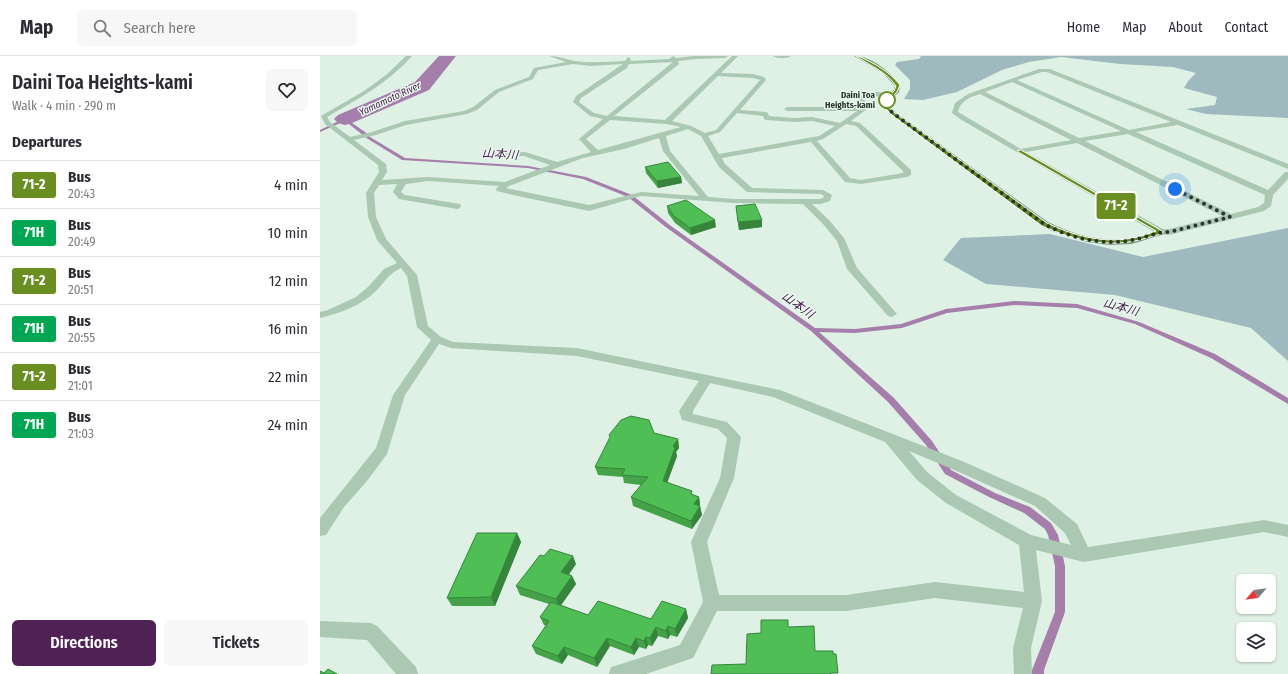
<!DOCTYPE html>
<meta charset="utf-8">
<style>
body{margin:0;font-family:"Fira Sans Condensed","Noto Sans JP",sans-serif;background:#f7f7f7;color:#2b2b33;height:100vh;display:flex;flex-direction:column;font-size:15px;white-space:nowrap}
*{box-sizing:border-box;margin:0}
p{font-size:13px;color:#7c7c81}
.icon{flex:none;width:22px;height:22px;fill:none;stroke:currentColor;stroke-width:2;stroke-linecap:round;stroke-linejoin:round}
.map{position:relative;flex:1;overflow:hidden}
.side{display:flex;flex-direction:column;background:#fff;width:320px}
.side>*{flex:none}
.badge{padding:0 8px;border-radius:3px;font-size:14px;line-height:26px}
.needle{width:26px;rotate:242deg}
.buttons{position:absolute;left:916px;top:518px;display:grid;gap:8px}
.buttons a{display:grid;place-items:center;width:40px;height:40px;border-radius:6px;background:#fff;box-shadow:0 1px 3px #0004;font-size:20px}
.you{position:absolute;width:20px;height:20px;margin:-10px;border:3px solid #fff;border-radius:50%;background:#1a73e8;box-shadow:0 0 0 6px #1a73e833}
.map>.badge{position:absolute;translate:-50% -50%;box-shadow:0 0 0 2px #fff}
h2{padding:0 12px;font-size:15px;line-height:36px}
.round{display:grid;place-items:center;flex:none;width:42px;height:42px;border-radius:6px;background:#f7f7f7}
.overview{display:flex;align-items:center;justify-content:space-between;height:68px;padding:0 12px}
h1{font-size:19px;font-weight:600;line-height:30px}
.cta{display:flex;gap:8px;margin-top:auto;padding:8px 12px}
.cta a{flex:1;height:46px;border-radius:6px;background:#4f2155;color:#fff;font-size:16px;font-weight:600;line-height:46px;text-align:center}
.cta a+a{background:#f7f7f7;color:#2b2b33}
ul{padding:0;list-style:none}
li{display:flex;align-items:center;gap:12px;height:48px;padding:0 12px;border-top:1px solid #e1e1e2}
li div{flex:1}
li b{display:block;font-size:15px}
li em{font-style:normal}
li .badge{min-width:44px;font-weight:700;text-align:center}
header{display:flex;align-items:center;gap:24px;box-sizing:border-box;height:56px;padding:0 20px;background:#fff;border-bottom:1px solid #e1e1e2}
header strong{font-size:19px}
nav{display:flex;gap:22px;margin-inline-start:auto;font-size:14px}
.search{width:280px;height:36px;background:#f7f7f7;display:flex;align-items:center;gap:10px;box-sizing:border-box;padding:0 14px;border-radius:6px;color:#7c7c81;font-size:15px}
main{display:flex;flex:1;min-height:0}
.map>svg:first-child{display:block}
.green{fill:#9ebabf}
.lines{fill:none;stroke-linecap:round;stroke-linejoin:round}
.stream{fill:#a57eac;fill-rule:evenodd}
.river{fill:#a57eac;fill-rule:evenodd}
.street{fill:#aac8b2;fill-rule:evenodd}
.secondary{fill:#7c9c81;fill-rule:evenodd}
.wall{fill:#44a349}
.shaded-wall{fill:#37853c}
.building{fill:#4fbe55;stroke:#37853c}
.line{fill:#6b8e23;stroke:#fff}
.walk{stroke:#29362b;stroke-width:4;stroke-dasharray:0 7.2}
.stop-dot{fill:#fff;stroke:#6b8e23;stroke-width:2}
.labels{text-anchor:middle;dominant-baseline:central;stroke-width:3;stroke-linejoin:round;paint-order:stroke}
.far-stop-label{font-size:9px;font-weight:bold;fill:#29362b;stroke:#eaf9ef;text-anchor:end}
.far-water-label{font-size:10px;font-style:italic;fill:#4f2155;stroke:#eaf9ef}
.water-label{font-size:12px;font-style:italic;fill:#4f2155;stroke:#eaf9ef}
</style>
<header>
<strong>Map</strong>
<div class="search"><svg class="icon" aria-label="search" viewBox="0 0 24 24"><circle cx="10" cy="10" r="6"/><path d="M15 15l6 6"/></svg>Search here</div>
<nav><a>Home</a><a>Map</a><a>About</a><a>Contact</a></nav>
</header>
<main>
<section class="side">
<div class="overview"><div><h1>Daini Toa Heights-kami</h1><p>Walk · 4 min · 290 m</p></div><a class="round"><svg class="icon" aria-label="heart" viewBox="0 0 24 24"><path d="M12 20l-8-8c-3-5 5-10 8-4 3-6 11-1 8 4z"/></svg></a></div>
<h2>Departures</h2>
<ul>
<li><span class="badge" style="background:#6b8e23;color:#fff">71-2</span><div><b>Bus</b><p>20:43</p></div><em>4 min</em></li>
<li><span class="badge" style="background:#00a651;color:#fff">71H</span><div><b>Bus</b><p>20:49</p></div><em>10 min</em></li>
<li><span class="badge" style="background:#6b8e23;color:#fff">71-2</span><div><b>Bus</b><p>20:51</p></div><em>12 min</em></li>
<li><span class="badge" style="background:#00a651;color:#fff">71H</span><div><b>Bus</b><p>20:55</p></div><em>16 min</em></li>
<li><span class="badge" style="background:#6b8e23;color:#fff">71-2</span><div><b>Bus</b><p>21:01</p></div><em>22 min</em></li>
<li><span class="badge" style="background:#00a651;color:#fff">71H</span><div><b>Bus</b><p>21:03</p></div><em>24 min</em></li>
</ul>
<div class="cta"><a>Directions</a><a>Tickets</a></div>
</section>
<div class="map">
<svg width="968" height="618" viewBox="0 0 968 618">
<rect width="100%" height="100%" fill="#def1e4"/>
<path class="green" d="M 601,0 L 968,0 L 968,62 L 886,58 L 866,53 L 895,49 L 897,41 L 864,32 L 868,25 L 876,17 L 853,11 L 800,8 L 741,1 L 709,6 L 682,14 L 637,36 L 603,44 L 584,43 L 590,33 L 590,24 L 575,9 L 577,6 L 599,3 Z
M 968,172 L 968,305 L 931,272 L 795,239 L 666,228 L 623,204 L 641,182 L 730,178 L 823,201 Z"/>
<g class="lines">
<path class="stream" d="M 25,62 L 45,76 L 50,81 L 85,102 L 208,110 L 266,121 L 312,139 L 351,170 L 495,272 L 535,273 L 581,268 L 626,253 L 694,245 L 757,248 L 819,266 L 895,298 L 968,342 L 968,348 L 891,302 L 815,268 L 757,252 L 694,249 L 627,257 L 582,272 L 535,277 L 499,276 L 574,342 L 612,385 L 631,414 L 675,437 L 710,451 L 731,467 L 738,479 L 745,510 L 745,556 L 724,614 L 724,618 L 712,618 L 712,614 L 735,556 L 735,510 L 728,479 L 725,473 L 704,457 L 669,441 L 625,418 L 606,389 L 568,346 L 491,275 L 347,172 L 308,141 L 263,123 L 208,112 L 82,104 L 48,83 L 25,65 L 0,76 L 0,74 Z"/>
<path class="river" d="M 119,0 L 136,0 L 109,34 L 32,67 L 25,69 L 18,67 L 14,63 L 18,59 L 95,26 Z"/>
<path class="street" d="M 86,0 L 92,0 C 68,27 38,43 7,61 L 10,66 L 30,81 L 52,76 L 85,65 L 144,55 L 153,51 L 175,34 L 209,21 L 214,12 L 246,6 L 229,0 C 238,0 246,3 254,5 C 271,7 288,6 305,5 L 308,1 L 311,3 L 310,5 L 349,3 L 353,0 L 356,2 L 373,0 L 408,0 L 405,2 L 377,3 L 358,5 L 359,8 L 294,60 L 345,64 L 412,0 L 418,0 L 401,17 L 433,18 L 444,21 L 446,24 L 420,54 L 446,56 L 448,57 L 449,60 L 474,62 L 492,61 L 520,67 L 537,55 L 467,55 L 464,53 L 467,51 L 542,51 L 538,42 C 547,33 562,36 573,39 L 573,41 L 571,42 C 562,41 552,38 544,43 L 548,51 L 547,53 L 531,65 L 540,67 L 591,114 L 591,119 L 587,121 L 541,128 L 525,126 L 491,86 L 402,102 L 405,108 L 432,132 L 503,134 L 512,139 L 510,145 L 501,148 L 492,148 L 509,164 L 524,182 L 537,212 L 577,258 L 572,261 L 568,260 L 527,213 L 517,185 L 503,168 L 483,148 L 414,147 L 321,140 L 269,155 L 193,139 L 177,135 L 176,133 L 179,130 L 108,125 L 86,128 L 81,136 L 85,139 L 140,148 L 141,150 L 140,152 L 137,153 L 79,143 L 73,136 L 77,128 L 59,129 L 54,137 L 56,161 L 66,183 L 97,219 L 108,270 L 121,281 L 133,286 L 257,292 L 460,334 L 642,405 L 725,442 L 757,468 L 768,491 L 944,464 L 968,469 L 968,481 L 944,476 L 764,506 L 716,494 L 722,545 L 711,592 L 712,618 L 694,618 L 693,592 L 703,552 L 615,542 L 526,555 L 397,555 L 373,602 L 326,618 L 289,618 L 291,611 L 298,609 L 360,589 L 383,546 L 371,486 L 400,422 L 407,382 L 398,373 L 362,364 L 359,355 L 379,325 L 257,300 L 131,292 L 119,288 L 85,339 L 67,398 L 47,425 L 24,451 L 6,479 L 0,480 L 0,462 L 56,392 L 73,339 L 111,284 L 97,271 L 87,220 L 81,212 C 67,219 66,225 56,235 C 41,250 20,257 0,262 L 0,256 L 8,254 L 36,241 L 49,230 L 64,213 L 77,207 L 57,184 L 48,161 L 46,137 L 59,116 L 58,109 L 5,68 L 1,60 L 44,35 L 66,19 ZM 353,6 L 287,60 L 274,57 L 259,46 L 261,42 L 307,12 L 309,8 ZM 253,8 L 271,10 L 303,8 L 256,40 L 253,46 L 270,60 L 283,63 L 259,83 L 271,96 L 237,106 L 205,96 L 173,97 L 173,101 L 176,101 L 204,100 L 230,109 L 185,126 L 108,121 L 62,124 L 67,116 L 66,108 L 34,84 L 56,79 L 86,69 L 147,58 L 157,54 L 179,36 L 213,23 L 218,14 ZM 398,20 L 433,22 L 440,24 L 396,74 L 385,77 L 371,70 L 352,65 ZM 417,57 L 443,60 L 444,63 L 446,64 L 474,66 L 492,65 L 515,70 L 499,80 L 399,98 L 388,80 L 400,76 ZM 290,64 L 347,68 L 361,71 L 278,94 L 266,83 ZM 526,68 L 536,70 L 583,115 L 583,117 L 541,124 L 530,122 L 497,85 L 503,83 ZM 368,73 L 381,80 L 399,111 L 427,136 L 501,138 L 504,140 L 503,142 L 500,143 L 414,143 L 388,141 L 350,95 L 346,80 ZM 339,82 L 343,95 L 379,140 L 321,136 L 269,149 L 186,132 L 189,130 L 263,102 L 304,93 ZM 390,327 L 453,341 L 565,386 L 597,424 L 626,447 L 699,489 L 704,536 L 615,526 L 526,539 L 399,539 L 387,486 L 414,422 L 421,381 L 407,366 L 373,358 L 373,355 ZM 589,395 L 632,413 L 715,450 L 745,477 L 751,489 L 711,479 L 636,439 L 607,416 Z
M 453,0 L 471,0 C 467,3 457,3 453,0 Z
M 719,13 L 730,13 L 968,108 L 968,113 L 858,69 L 816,76 L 948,134 L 965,116 L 968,116 L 968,123 L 953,139 L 951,150 L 944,155 L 849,179 L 838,178 L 640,63 L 632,57 L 635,47 L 648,38 ZM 722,16 L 727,16 L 851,66 L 809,74 L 697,24 ZM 692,26 L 801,75 L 759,82 L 665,36 ZM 660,38 L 751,84 L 701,93 L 638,56 C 640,45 650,41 660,38 ZM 808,78 L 945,139 L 944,147 L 938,151 L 911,158 L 765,85 ZM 757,87 L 902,160 L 849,173 L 843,173 L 706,96 Z
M 0,565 L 51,567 L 57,570 L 96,611 L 98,618 L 76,618 L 47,584 L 0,581 Z"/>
<path class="secondary" d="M 534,0 C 552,0 570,16 580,29 L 579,36 L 570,44 L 569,51 L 576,57 L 728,166 C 754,179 783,187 812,182 C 822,181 831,176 841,173 L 846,176 L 844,178 L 812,188 L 789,189 L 767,186 L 732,175 L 722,170 L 564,52 L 564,43 L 573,35 L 575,30 L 563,17 Z"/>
</g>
<path class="wall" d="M 325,111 L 361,121 L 362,127 L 338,132 L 326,117 Z
M 347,150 L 396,171 L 371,179 L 355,167 L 348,157 Z
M 416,150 L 442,171 L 419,174 Z
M 334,377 L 358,383 L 359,392 L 356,396 L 357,400 L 347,426 L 373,439 L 379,441 L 380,449 L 380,450 L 382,459 L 372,473 L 313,450 L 311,441 L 321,429 L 304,427 L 303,421 L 278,419 L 275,411 Z
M 197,477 L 201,486 L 175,550 L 132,550 L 127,542 Z
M 256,508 L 249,518 L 252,520 L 256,528 L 241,549 L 268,559 L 331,563 L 366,553 L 368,562 L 357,581 L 350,579 L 348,583 L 338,580 L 332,590 L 328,589 L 326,593 L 319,591 L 314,599 L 290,590 L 277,611 L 248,599 L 242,608 L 216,598 L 212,590 L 226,570 L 224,569 L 220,561 L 229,548 L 200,539 L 196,530 Z"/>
<path class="shaded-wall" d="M 361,121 L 362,127 L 338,132 L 337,125 Z
M 395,164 L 396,171 L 371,179 L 370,172 Z
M 442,164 L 442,171 L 419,174 L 418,166 Z
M 358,383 L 359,392 L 356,396 L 357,400 L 345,433 L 343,425 L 353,390 Z
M 379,441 L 380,449 L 375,456 L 374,448 Z
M 380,450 L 382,459 L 372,473 L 371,465 Z
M 197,477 L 201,486 L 175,550 L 171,541 Z
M 253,500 L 256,508 L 245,524 L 241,516 Z
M 252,520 L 256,528 L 239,552 L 236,543 Z
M 366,553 L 368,562 L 357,581 L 355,573 Z
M 348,570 L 350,579 L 348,583 L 346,575 Z
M 336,571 L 338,580 L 332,590 L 330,582 Z
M 326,581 L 328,589 L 326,593 L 324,585 Z
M 287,582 L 290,590 L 277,611 L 274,602 Z
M 316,582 L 319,591 L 314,599 L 311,591 Z
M 244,591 L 248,599 L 242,608 L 238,600 Z"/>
<path class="building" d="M 348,106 L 361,121 L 337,125 L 325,111 Z
M 366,144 L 395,164 L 370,172 L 354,160 L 347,150 Z
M 435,148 L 442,164 L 418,166 L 416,150 Z
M 311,360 L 329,364 L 334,377 L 358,383 L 353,390 L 355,392 L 343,425 L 372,435 L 371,438 L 379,441 L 374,448 L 380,450 L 371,465 L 311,441 L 328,421 L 302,419 L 305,413 L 275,411 L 290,381 L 289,379 L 301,364 Z
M 157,477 L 197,477 L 171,541 L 127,542 Z
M 230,493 L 253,500 L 241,516 L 252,520 L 236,543 L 196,530 L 220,499 L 224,500 Z
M 278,545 L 331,563 L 342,545 L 366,553 L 355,573 L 348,570 L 346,575 L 336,571 L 330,582 L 326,581 L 324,585 L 316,582 L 311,591 L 287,582 L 274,602 L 244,591 L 238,600 L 212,590 L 229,565 L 220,561 L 231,546 L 268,559 Z
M 441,564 L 468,564 L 468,571 L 494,570 L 495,595 L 513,595 L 513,598 L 516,598 L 518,617 L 511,617 L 511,618 L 391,618 L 392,609 L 426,608 L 427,578 L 441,577 Z
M 8,613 L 17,618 L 0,618 L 0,615 L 4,617 Z"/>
<path class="line" d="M 536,0 L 538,0 C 554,7 569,15 580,29 L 577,36 L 569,44 L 568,51 L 575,57 L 727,167 C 752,179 783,188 812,182 C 820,181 828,178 836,175 L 698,96 L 698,94 L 701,94 L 844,176 C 840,179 833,180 827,182 C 791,193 756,185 722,170 L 572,59 L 564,51 L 565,44 L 574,35 L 576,30 C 566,15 550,10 536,0 Z"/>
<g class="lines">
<path class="walk" d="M 567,44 L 566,51 L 574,58 L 724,168 C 750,182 783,190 812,184 C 825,182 836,176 849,176 L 910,161 L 855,133"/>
</g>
<circle class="stop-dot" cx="567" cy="44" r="8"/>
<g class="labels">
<g class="far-stop-label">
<text x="555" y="39">Daini Toa<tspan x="555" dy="10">Heights-kami</tspan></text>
</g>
<g class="far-water-label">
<text transform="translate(70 43) rotate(-25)">Yamamoto River</text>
</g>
<g class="water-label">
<text transform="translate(180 98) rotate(4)">山本川</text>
<text transform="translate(478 249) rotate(36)">山本川</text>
<text transform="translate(801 251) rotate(16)">山本川</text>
</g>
</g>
</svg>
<div class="buttons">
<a><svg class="needle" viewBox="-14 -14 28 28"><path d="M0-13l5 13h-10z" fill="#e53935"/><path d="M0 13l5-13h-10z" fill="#7c7c81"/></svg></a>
<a><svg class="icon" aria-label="layers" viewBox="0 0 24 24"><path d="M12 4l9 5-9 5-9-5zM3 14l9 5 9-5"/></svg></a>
</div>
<div class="you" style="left:855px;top:133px"></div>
<b class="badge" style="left:796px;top:150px;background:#6b8e23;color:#fff">71-2</b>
</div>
</main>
